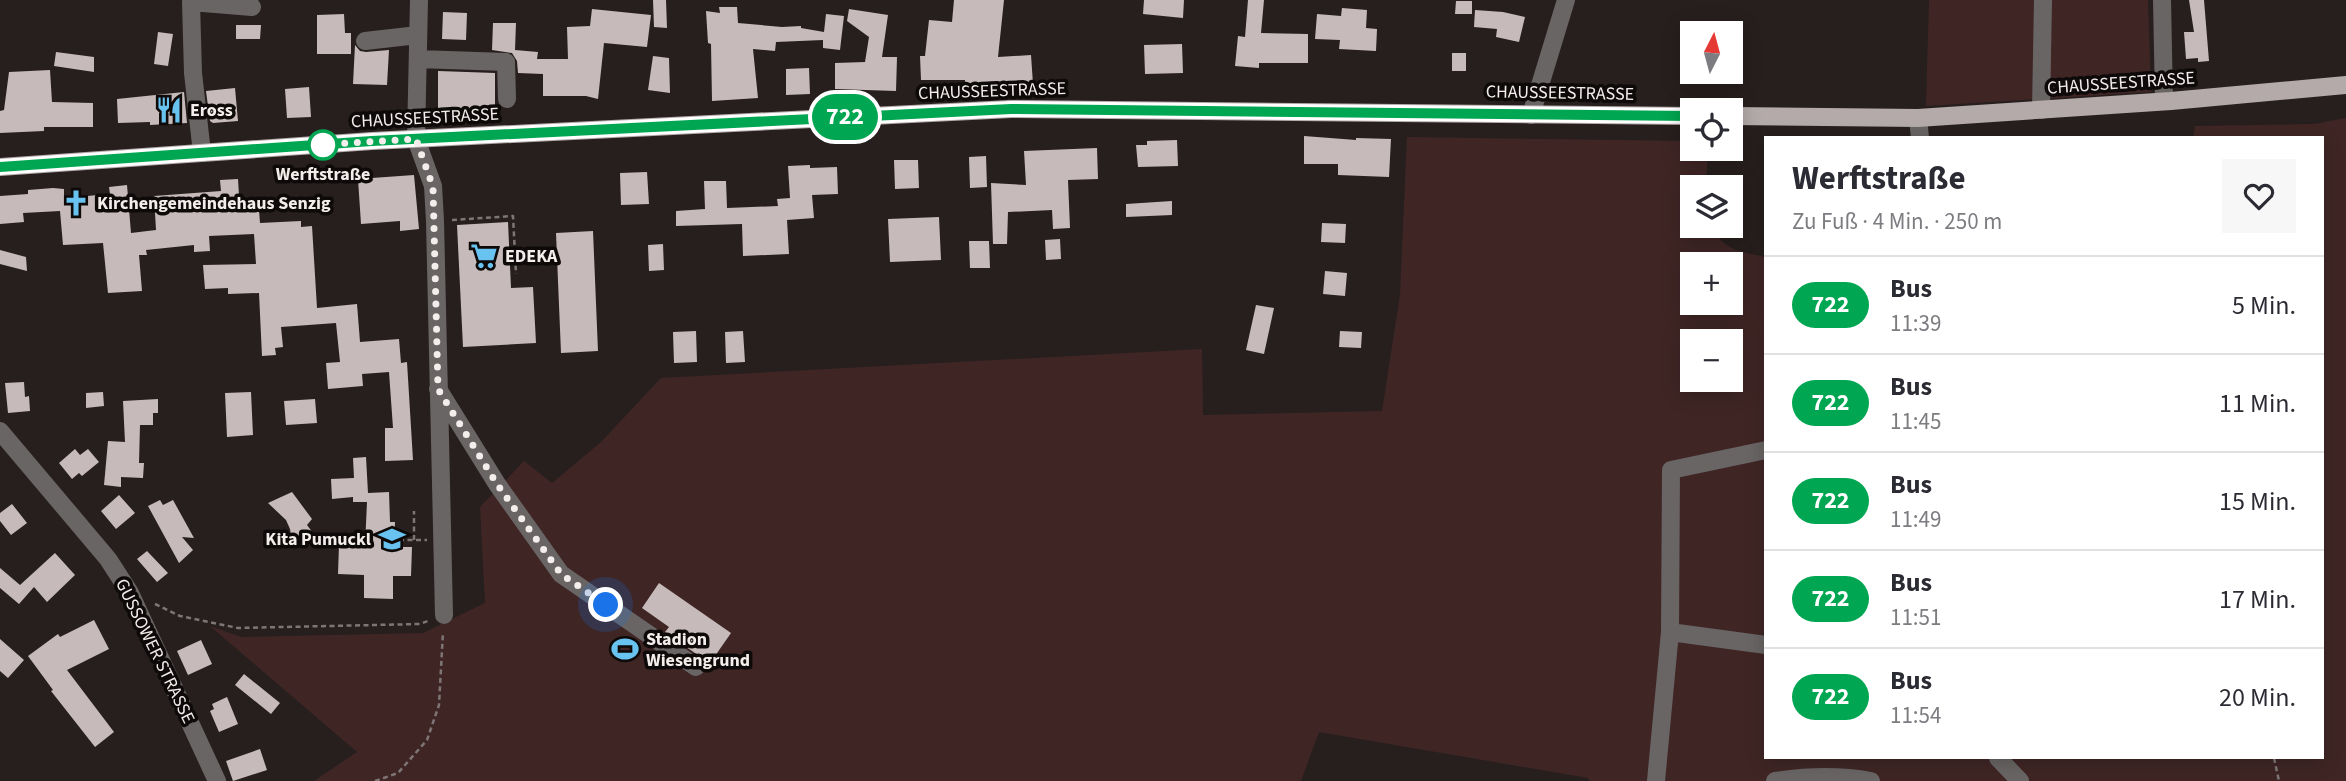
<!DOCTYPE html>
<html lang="de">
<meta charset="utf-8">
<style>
body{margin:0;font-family:"Source Sans 3",sans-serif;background:#f7f7f7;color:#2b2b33;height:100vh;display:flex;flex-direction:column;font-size:26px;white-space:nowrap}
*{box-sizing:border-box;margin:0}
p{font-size:23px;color:#7c7c81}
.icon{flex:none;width:38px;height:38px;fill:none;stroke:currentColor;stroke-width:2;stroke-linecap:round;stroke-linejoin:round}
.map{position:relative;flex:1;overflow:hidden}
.details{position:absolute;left:1764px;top:136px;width:560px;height:623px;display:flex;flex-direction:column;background:#fff;border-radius:0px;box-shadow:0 4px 18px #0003}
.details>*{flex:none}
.badge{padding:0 14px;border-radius:23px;font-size:24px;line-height:46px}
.needle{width:46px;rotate:6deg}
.buttons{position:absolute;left:1680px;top:21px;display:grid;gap:14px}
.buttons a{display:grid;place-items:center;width:63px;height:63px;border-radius:0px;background:#fff;box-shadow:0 4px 18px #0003;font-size:35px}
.you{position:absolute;width:35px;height:35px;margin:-18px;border:5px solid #fff;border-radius:50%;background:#1a73e8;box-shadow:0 0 0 10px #1a73e833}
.map>.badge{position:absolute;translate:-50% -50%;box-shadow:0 0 0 4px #fff}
.round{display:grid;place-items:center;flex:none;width:74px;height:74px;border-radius:0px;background:#f7f7f7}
.overview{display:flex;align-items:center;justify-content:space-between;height:119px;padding:0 28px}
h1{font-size:33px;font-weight:700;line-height:52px}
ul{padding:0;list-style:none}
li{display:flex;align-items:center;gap:21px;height:98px;padding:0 28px;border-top:2px solid #e1e1e2}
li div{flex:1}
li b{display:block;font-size:26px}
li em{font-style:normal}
li .badge{min-width:77px;font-weight:700;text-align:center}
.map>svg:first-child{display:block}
.green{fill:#3f2625;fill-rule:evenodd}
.building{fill:#c6bbba}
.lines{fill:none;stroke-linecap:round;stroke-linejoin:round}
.path{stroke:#7d7675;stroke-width:2.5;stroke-dasharray:5 3.5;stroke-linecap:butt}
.minor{stroke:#6a6565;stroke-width:18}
.major{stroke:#b4aaaa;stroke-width:18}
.line-casing{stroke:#fff;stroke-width:16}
.line{stroke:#00a651;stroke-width:10}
.walk{stroke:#f3edec;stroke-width:7;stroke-dasharray:0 12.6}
.stop-dot{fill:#fff;stroke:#00a651;stroke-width:3.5}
.labels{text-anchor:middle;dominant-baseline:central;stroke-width:7;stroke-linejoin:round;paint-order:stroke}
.street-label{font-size:18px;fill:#f3edec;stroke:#0d0a09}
.poi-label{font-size:18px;font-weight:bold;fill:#f3edec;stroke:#0d0a09;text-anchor:start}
.stop-label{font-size:18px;font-weight:bold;fill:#f3edec;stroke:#0d0a09}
</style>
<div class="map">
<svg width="2346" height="781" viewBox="0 0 2346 781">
<rect width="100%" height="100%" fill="#271f1e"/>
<path class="green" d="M 1929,0 L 2148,0 L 2151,92 L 1926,106 Z
M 2346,118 L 2346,781 L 1589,781 L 1588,778 L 1319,732 L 1301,781 L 314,781 L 357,752 L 210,626 L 241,637 L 423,633 L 485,603 L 480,507 L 524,461 L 552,483 L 601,442 L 661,378 L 1202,349 L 1203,415 L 1382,411 L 1400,295 L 1407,137 L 1692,141 L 1692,149 L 1708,149 L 1706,187 L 1692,187 L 1692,226 L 1714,226 C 1719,250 1745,253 1766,257 L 1766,758 L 2322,758 L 2322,138 L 2193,138 L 2195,126 L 2314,124 ZM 1692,264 L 1731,264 L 1731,303 L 1692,303 ZM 1692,341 L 1731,341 L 1731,380 L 1692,380 Z"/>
<path class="building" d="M 653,0 L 666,0 L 667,28 L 654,27 Z
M 954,0 L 1004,0 L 998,57 L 1031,55 L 1033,84 L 965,85 L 965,80 L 921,80 L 920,56 L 925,56 L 929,20 L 952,22 Z
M 1144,0 L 1184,0 L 1183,18 L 1143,14 Z
M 1248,0 L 1264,0 L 1261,33 L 1308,34 L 1308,63 L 1259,63 L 1259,68 L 1235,66 L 1238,36 L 1245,37 Z
M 2189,0 L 2204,0 L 2209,61 L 2198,62 L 2198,58 L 2186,59 L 2184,32 L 2194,32 Z
M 1456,1 L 1472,1 L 1472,14 L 1455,14 Z
M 719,7 L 737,7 L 738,23 L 782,27 L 801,26 L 801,28 L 824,32 L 826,14 L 844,16 L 840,50 L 823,48 L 823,40 L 776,42 L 775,51 L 753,49 L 758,98 L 712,101 L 711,44 L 708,43 L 706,11 L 720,13 Z
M 1342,8 L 1367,10 L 1366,28 L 1377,29 L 1376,51 L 1339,49 L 1340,40 L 1315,39 L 1317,14 L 1341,16 Z
M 592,9 L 651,15 L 647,47 L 604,43 L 598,99 L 586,96 L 543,96 L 543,74 L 518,73 L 517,61 L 512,53 L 492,50 L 493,23 L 516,23 L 515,50 L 538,52 L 537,59 L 568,59 L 567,27 L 590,26 Z
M 849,9 L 888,15 L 882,57 L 897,57 L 896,91 L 835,89 L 835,63 L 865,62 L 869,37 L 847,21 Z
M 1475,10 L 1503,12 L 1525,17 L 1519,42 L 1496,37 L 1497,29 L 1474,27 Z
M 443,12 L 467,13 L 466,40 L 442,39 Z
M 344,14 L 345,33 L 351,33 L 351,54 L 317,54 L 317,15 Z
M 236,25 L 261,25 L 260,39 L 236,39 Z
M 158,32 L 173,34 L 168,66 L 154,64 Z
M 1182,44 L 1183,73 L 1145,74 L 1144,45 Z
M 355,45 L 360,51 L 366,52 L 389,50 L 387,85 L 353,84 Z
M 56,52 L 94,57 L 94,72 L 54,66 Z
M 1452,53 L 1466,53 L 1466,71 L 1452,71 Z
M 653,56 L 669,58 L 670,93 L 648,90 Z
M 809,68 L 810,94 L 786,95 L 786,69 Z
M 50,70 L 52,102 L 93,103 L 93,127 L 44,127 L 44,131 L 0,133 L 0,111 L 4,110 L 9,72 Z
M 438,71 L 495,73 L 495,118 L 438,118 Z
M 309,87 L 311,117 L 287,118 L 285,89 Z
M 235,88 L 238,121 L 213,123 L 210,121 L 206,91 Z
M 184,92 L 187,123 L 150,125 L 150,122 L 118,123 L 117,99 Z
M 1304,136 L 1356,140 L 1356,138 L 1391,139 L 1389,177 L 1338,175 L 1338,164 L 1304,164 Z
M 1177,140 L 1178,166 L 1138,167 L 1136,145 L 1147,145 L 1147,141 Z
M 1097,148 L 1098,179 L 1068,180 L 1070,228 L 1053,229 L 1052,210 L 1008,212 L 1007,244 L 993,244 L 991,183 L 1026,185 L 1024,151 Z
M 986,156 L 987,187 L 970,188 L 969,157 Z
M 894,160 L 918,160 L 919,188 L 895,189 Z
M 810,165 L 810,168 L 837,167 L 838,194 L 812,195 L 814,218 L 787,220 L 789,254 L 743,256 L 742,224 L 676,226 L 676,211 L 705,209 L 704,181 L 726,181 L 727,208 L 778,206 L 777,199 L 790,198 L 788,166 Z
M 647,172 L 649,204 L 621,205 L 620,173 Z
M 414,175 L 419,229 L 400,231 L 400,221 L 361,224 L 358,179 Z
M 238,179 L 240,212 L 259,210 L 260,223 L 301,221 L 301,227 L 312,226 L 317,308 L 357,304 L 360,342 L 399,339 L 401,363 L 407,362 L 413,460 L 385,461 L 385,428 L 393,428 L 389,372 L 362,374 L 363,386 L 328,389 L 326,363 L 340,362 L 336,323 L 281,327 L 283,347 L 275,348 L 276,355 L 262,356 L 259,293 L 228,294 L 228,288 L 205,289 L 203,265 L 256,264 L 254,234 L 209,236 L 210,251 L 194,252 L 194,245 L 146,250 L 147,255 L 139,255 L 142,291 L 108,293 L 103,243 L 63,245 L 60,211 L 23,213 L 24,222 L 0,224 L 0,196 L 28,194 L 28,190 L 53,188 L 64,189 L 64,198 L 110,194 L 109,187 L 127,185 L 131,233 L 156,230 L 154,196 L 221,191 L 220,180 Z
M 1172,201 L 1172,215 L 1126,217 L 1126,204 Z
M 939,217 L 941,260 L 890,262 L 888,219 Z
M 508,222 L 511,288 L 533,287 L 536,343 L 463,347 L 457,225 Z
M 1322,223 L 1346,224 L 1345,243 L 1321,242 Z
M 593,231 L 598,351 L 561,353 L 556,233 Z
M 1060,239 L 1061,259 L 1046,260 L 1045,240 Z
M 969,241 L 989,241 L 990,268 L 970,268 Z
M 663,244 L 664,270 L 649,271 L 648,245 Z
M 0,250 L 26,257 L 27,271 L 0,264 Z
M 1325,271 L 1347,273 L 1345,296 L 1323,294 Z
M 1256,305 L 1274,308 L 1264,354 L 1246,350 Z
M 696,331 L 697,362 L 674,363 L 673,332 Z
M 743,331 L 745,362 L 726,363 L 725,332 Z
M 1340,331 L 1362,332 L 1361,348 L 1339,347 Z
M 24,382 L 25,397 L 29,396 L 30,411 L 8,413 L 5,383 Z
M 103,392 L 104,406 L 86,408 L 86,393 Z
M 251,392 L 253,435 L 227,437 L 225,393 Z
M 158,399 L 158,413 L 153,413 L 153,425 L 140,425 L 139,463 L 144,463 L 143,478 L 121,477 L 121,487 L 104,485 L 108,441 L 125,442 L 123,401 Z
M 315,399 L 317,423 L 286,425 L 284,401 Z
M 75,449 L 80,455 L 88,449 L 99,462 L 82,476 L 79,473 L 72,479 L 59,463 Z
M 366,457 L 368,493 L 389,492 L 390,522 L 395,522 L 394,547 L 412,547 L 411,576 L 393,576 L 393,599 L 364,598 L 364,575 L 338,574 L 339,545 L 365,546 L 367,502 L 353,502 L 353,497 L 332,499 L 331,479 L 354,478 L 353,458 Z
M 292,492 L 312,519 L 307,525 L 316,537 L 293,548 L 290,529 L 286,520 L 268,503 Z
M 119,495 L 135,513 L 116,529 L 101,511 Z
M 160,500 L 163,505 L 173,500 L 194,538 L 182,537 L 193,550 L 179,563 L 148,506 Z
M 12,504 L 27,523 L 11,535 L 0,521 L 0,513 Z
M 147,551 L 168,573 L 157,582 L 137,559 Z
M 55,553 L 75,575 L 47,602 L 34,587 L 19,604 L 0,588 L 0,568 L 20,585 Z
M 659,583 L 731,633 L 708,666 L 702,658 L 665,632 L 669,627 L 642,608 Z
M 94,620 L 109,649 L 67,670 L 114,732 L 95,747 L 51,691 L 53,690 L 28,656 L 58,634 L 60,637 Z
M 0,639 L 24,660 L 8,678 L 0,671 Z
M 201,640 L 212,664 L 188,675 L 177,651 Z
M 244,674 L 280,703 L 271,714 L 235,685 Z
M 227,697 L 238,724 L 219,732 L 210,711 L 214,709 L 212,704 Z
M 260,749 L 267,770 L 233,781 L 226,761 Z"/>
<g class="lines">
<path class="path" d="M 452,220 L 513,216 L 516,274
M 399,540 L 427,540
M 414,540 L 414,511
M 155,604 L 180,616 L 238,628 L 420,624 L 428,621
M 2274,758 L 2279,781
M 375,781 L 398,773 L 427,740 L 439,705 L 443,632"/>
<path class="minor" d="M 419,0 L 416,139 L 433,186 L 435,221 L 444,615
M 2162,0 L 2164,101
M 365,41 L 418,35
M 418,59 L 506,62 L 507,99
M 2041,110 L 2043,0
M 1531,115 L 1566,0
M 1918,118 L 1920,138
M 202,153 L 193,73 L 191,2 L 252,7
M 438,389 L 497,484 L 561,574 L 696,667
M 0,431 L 108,559 L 130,593 L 217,781
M 1670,632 L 1766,645
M 1998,758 L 2020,781
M 1656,781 L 1670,632 L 1671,470 L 1766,450
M 1775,781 C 1808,776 1839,775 1871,781"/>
<path class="major" d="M 1731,116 L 1918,118 L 2171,101 L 2346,85
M 0,167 L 372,141 L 1011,109 L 1692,116"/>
</g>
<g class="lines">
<g class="line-casing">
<path id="line" d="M 0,167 L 372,141 L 1011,109 L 1692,116"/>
</g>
<use href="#line" class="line"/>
<path class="walk" d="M 323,145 L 315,145 L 416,139 L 433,187 L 438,389 L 497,484 L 561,574 L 606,605"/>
</g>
<defs>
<g id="restaurant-bare" transform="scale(2.1)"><path d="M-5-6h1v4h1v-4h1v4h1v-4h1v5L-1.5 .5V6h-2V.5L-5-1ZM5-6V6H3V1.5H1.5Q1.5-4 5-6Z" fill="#69c3f1" stroke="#0d0a09" stroke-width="2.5" paint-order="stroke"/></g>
<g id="church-bare" transform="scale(2.1)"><path d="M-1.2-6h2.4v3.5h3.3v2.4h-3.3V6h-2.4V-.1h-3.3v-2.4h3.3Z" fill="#69c3f1" stroke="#0d0a09" stroke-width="2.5" paint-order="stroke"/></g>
<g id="supermarket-bare" transform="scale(2.1)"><path d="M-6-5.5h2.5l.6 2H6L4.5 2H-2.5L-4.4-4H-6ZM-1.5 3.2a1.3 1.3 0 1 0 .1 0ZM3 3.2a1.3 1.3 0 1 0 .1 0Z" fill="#69c3f1" stroke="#0d0a09" stroke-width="2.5" paint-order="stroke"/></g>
<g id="school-bare" transform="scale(2.1)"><path d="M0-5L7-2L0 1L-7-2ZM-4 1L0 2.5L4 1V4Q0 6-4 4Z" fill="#69c3f1" stroke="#0d0a09" stroke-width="2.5" paint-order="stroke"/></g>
<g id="stadium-bare" transform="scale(2.1)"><path d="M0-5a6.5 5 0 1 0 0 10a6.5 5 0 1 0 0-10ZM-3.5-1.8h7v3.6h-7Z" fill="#69c3f1" stroke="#0d0a09" stroke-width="2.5" paint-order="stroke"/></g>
</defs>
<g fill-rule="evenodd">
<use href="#restaurant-bare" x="169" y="110"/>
<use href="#church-bare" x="76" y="203"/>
<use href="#supermarket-bare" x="484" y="256"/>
<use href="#school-bare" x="392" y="539"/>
<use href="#stadium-bare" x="625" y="649"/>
</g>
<circle class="stop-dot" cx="323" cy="145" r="14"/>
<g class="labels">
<g class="street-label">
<text transform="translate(2121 83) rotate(-4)">CHAUSSEESTRASSE</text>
<text transform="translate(992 91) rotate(-2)">CHAUSSEESTRASSE</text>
<text transform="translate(1560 93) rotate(1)">CHAUSSEESTRASSE</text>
<text transform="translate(425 118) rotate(-3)">CHAUSSEESTRASSE</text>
<text transform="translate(155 651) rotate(64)">GUSSOWER STRASSE</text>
</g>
<g class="poi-label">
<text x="190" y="110">Eross</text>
<text x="97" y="203">Kirchengemeindehaus Senzig</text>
<text x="505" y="256">EDEKA</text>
<text x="371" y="539" text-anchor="end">Kita Pumuckl</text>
<text x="646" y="639">Stadion<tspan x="646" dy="21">Wiesengrund</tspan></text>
</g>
<g class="stop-label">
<text x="323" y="174">Werftstraße</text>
</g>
</g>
</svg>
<div class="buttons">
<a><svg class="needle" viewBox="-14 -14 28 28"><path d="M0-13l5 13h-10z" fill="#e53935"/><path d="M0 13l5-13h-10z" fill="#7c7c81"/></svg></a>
<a><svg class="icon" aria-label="locate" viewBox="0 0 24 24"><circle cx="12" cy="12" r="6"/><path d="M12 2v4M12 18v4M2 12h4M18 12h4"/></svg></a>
<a><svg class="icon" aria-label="layers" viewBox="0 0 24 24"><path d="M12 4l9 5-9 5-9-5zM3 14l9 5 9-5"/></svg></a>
<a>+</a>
<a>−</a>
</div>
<div class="you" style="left:606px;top:605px"></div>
<b class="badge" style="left:845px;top:117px;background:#00a651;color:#fff">722</b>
<section class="details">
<div class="overview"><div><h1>Werftstraße</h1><p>Zu Fuß · 4 Min. · 250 m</p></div><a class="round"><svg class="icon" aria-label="heart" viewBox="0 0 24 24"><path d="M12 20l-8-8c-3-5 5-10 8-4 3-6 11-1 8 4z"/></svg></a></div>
<ul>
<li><span class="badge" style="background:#00a651;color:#fff">722</span><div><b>Bus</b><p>11:39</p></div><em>5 Min.</em></li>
<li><span class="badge" style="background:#00a651;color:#fff">722</span><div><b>Bus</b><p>11:45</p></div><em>11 Min.</em></li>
<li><span class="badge" style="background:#00a651;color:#fff">722</span><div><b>Bus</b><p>11:49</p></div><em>15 Min.</em></li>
<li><span class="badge" style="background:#00a651;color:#fff">722</span><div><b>Bus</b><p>11:51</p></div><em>17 Min.</em></li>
<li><span class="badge" style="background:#00a651;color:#fff">722</span><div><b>Bus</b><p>11:54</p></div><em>20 Min.</em></li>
</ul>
</section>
</div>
